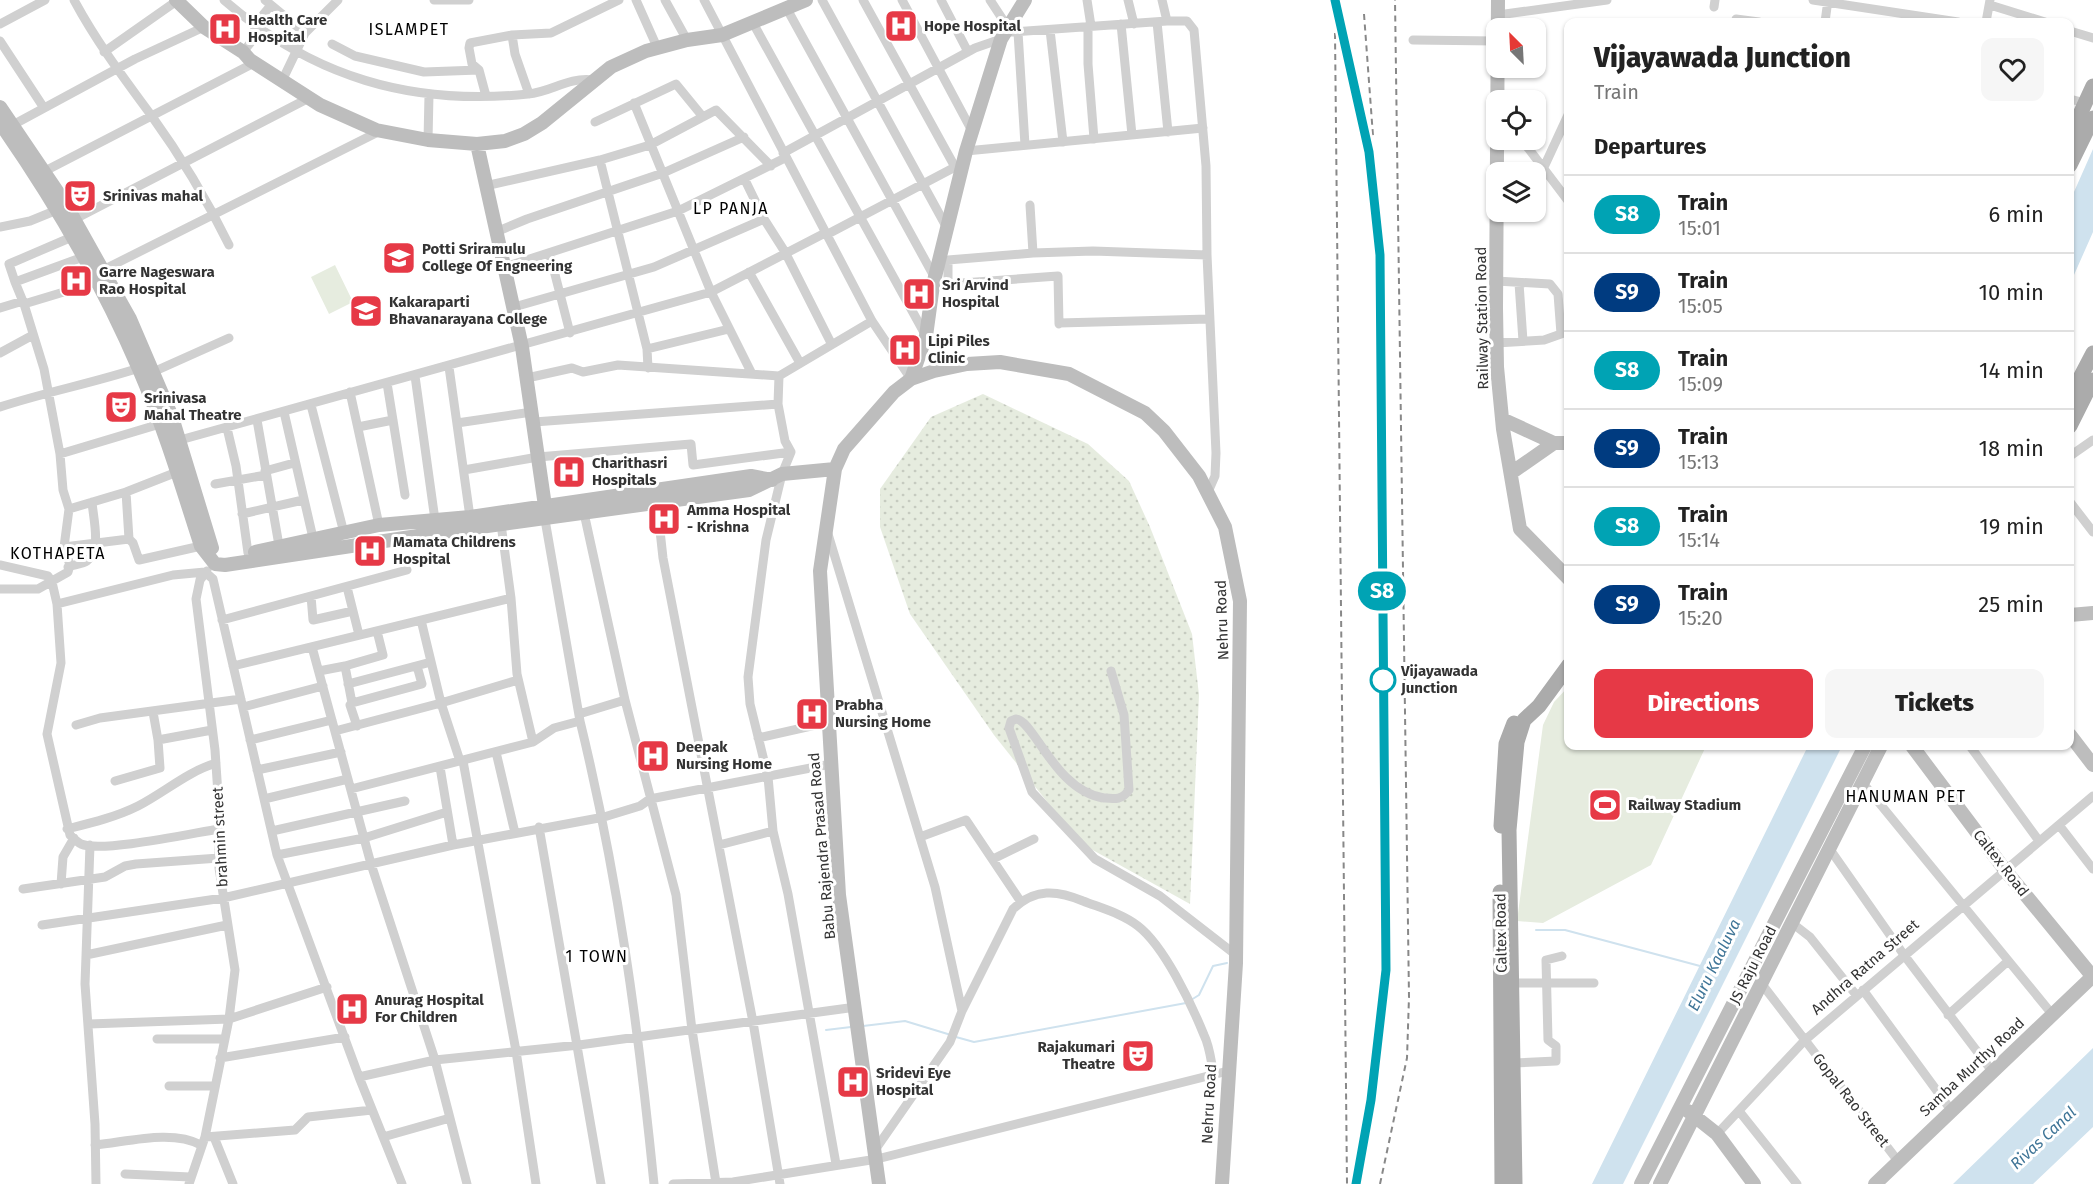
<!DOCTYPE html>
<style>
body{margin:0;font-family:"Fira Sans",sans-serif;background:#f6f6f6;color:#222;height:100vh;display:flex;flex-direction:column;font-size:22px;white-space:nowrap}
*{box-sizing:border-box;margin:0}
p{font-size:20px;color:#767676}
.icon{flex:none;width:33px;height:33px;fill:none;stroke:currentColor;stroke-width:2;stroke-linecap:round;stroke-linejoin:round}
.map{position:relative;flex:1;overflow:hidden}
.side{position:absolute;left:1564px;top:18px;width:510px;height:732px;display:flex;flex-direction:column;background:#fff;border-radius:12px;box-shadow:0 2px 4px #0004}
.side>*{flex:none}
.badge{padding:0 12px;border-radius:20px;font-size:21px;line-height:39px}
.needle{width:39px;rotate:336deg}
.fabs{position:absolute;left:1486px;top:18px;display:grid;gap:12px}
.fabs a{display:grid;place-items:center;width:60px;height:60px;border-radius:12px;background:#fff;box-shadow:0 2px 4px #0004;font-size:30px}
.map>.badge{position:absolute;translate:-50% -50%;box-shadow:0 0 0 3px #fff}
h2{padding:0 30px;font-size:22px;line-height:54px}
.round{display:grid;place-items:center;flex:none;width:63px;height:63px;border-radius:12px;background:#f6f6f6}
.overview{display:flex;align-items:center;justify-content:space-between;height:102px;padding:0 30px}
h1{font-size:28px;font-weight:800;line-height:45px}
.cta{display:flex;gap:12px;margin-top:auto;padding:12px 30px}
.cta a{flex:1;height:69px;border-radius:12px;background:#e63946;color:#fff;font-size:24px;font-weight:800;line-height:69px;text-align:center}
.cta a+a{background:#f6f6f6;color:#222}
ul{padding:0;list-style:none}
li{display:flex;align-items:center;gap:18px;height:78px;padding:0 30px;border-top:2px solid #e0e0e0}
li div{flex:1}
li b{display:block;font-size:22px}
li em{font-style:normal}
li .badge{min-width:66px;font-weight:700;text-align:center}
.map>svg:first-child{display:block}
.grass{fill:url(#grass-dots)}
.garden{fill:#e6ecdf}
.water{fill:#cfe2ee}
.lines{fill:none;stroke-linecap:round;stroke-linejoin:round}
.stream{stroke:#cfe2ee;stroke-width:2}
.street{stroke:#d0d0d0;stroke-width:9}
.secondary{stroke:#bdbdbd;stroke-width:14}
.primary{stroke:#ababab;stroke-width:15}
.rail{stroke:#888;stroke-width:2;stroke-dasharray:6 4.5;stroke-linecap:butt}
.line-casing{stroke:#fff;stroke-width:14}
.line{stroke:#00a3b4;stroke-width:9}
.stop-dot{fill:#fff;stroke:#00a3b4;stroke-width:3}
.labels{text-anchor:middle;dominant-baseline:central;stroke-width:6;stroke-linejoin:round;paint-order:stroke}
.poi-label{font-size:15px;font-weight:bold;fill:#333;stroke:#fff;text-anchor:start}
.street-label{font-size:15px;fill:#333;stroke:#fff}
.stop-label{font-size:15px;font-weight:bold;fill:#333;stroke:#fff;text-anchor:start}
.neighbourhood-label{font-size:16px;letter-spacing:1.5px;fill:#000;stroke:#fff}
.water-label{font-size:16px;font-style:italic;fill:#3f7597;stroke:#fff}
</style>
<div class="map">
<svg width="2093" height="1184" viewBox="0 0 2093 1184">
<defs>
<pattern id="grass-dots" width="8" height="8" patternUnits="userSpaceOnUse" patternTransform="scale(1.5)"><rect width="8" height="8" fill="#e6ecdf"/><path d="M2 2h.1M6 6h.1" fill="none" stroke="#c6cbc0" stroke-width="1.8" stroke-linecap="round"/></pattern>
</defs>
<rect width="100%" height="100%" fill="#fff"/>
<path class="grass" d="M 983,394 L 1088,444 L 1129,481 L 1150,527 L 1192,634 L 1199,695 L 1190,904 L 1080,843 L 994,735 L 910,614 L 880,527 L 880,489 L 931,417 Z"/>
<path class="garden" d="M 335,265 L 353,302 L 329,314 L 311,277 Z
M 1569,686 L 1569,746 L 1706,746 L 1651,865 L 1543,923 L 1517,921 L 1543,725 L 1554,702 Z"/>
<path class="water" d="M 2093,149 L 2093,232 L 2070,284 L 2070,201 Z
M 1808,746 L 1842,746 L 1623,1184 L 1592,1184 Z
M 2093,1048 L 2093,1127 L 2033,1184 L 1953,1184 Z"/>
<g class="lines">
<path class="stream" d="M 1536,930 L 1565,930 L 1700,966
M 1191,1000 L 1199,995 L 1213,966 L 1227,963
M 863,1026 L 905,1021 L 951,1035
M 826,1030 L 851,1027
M 956,1037 L 974,1042 L 1186,1003"/>
<path class="street" d="M 74,0 C 96,41 123,77 151,115 C 180,155 207,200 229,245
M 224,0 C 312,77 411,106 528,94 C 552,92 567,77 593,80
M 265,0 L 305,33
M 434,0 L 469,0
M 636,0 L 657,47
M 665,0 L 687,40
M 704,0 L 872,321 L 911,379
M 822,0 L 947,228
M 863,0 L 955,167
M 902,0 L 972,131
M 941,0 L 968,52
M 990,0 L 1011,32 L 1167,21 L 1187,21 L 1194,30 L 1206,166 L 1207,255 L 1216,453 L 1215,476 L 1208,492
M 1087,0 L 1091,26
M 1128,0 L 1134,24
M 1162,0 L 1167,21
M 1813,0 L 1958,22
M 1990,5 L 2045,22
M 1714,7 L 1715,0
M 787,9 L 935,278
M 1498,15 L 1607,0
M 1736,19 L 1759,22
M 1157,22 L 1168,132
M 1825,22 L 1828,0
M 1986,22 L 1990,0
M 753,23 L 926,336
M 0,24 L 45,0
M 1121,24 L 1132,135
M 254,26 L 271,5
M 1088,26 L 1088,64 L 1094,139
M 1050,30 L 1063,142
M 2070,31 L 2093,38
M 1018,32 L 1025,145
M 512,35 L 515,54 L 529,94
M 1413,40 L 1496,41
M 0,41 L 44,108
M 332,44 L 355,56 L 424,72 L 479,70
M 104,52 L 178,0
M 243,52 L 260,31
M 282,81 L 305,33 L 338,0
M 486,96 L 479,70 L 472,64 L 469,48 L 470,43 L 512,35 L 551,33 L 619,0
M 2070,99 L 2085,103
M 634,103 L 711,292 L 752,374
M 595,122 L 676,84 L 703,117
M 9,127 L 135,59 L 204,27
M 428,140 L 429,95
M 1522,140 L 1569,202
M 966,151 L 1203,128
M 783,153 L 975,48 L 1001,39
M 600,160 L 647,349 L 648,368
M 1544,167 L 1569,113
M 45,171 L 254,63
M 485,186 L 600,160 L 650,145 L 716,110 L 771,166
M 1030,205 L 1033,253 L 948,260 L 948,284 L 1058,276 L 1059,324
M 75,219 L 309,98
M 764,219 L 785,252 L 831,343
M 0,227 L 30,221 L 57,210
M 496,232 L 527,219 L 663,173 L 744,137
M 826,235 L 959,165
M 1033,253 L 1093,251 L 1207,255
M 550,255 L 570,333
M 505,267 L 678,211 L 785,158
M 103,270 L 380,131
M 749,272 L 800,363
M 1496,281 L 1550,284 L 1558,294 L 1561,334 L 1544,340 L 1496,343
M 15,282 L 9,264 L 72,237
M 97,282 L 24,304 L 44,369 L 60,454 L 63,490 L 69,509 L 126,492 L 177,472
M 1519,283 L 1523,341
M 24,304 L 15,282 L 83,257
M 514,307 L 654,267 L 764,219 L 745,180
M 0,308 L 23,301
M 1059,323 L 1209,319
M 647,349 L 729,329
M 0,353 L 33,335
M 449,367 L 470,517
M 153,372 L 229,338
M 415,376 L 435,520
M 779,376 L 872,321
M 527,378 L 572,368 L 583,372 L 618,365 L 779,376 L 778,404 L 534,422
M 387,383 L 405,495
M 350,392 L 379,525
M 778,404 L 785,441 L 791,452 L 782,474 L 766,540 L 748,677 L 750,704 L 768,777 L 773,831 L 788,894 L 836,1164
M 311,405 L 344,533
M 0,407 C 46,392 93,383 139,368
M 284,412 L 313,538
M 257,420 L 280,551
M 457,423 L 532,412
M 358,427 L 393,420
M 227,428 L 236,466 L 248,553
M 180,440 L 711,292 L 825,233
M 60,454 L 160,424
M 2070,456 L 2093,440
M 464,470 L 538,457 L 691,444 L 693,465 L 791,452
M 265,471 L 294,463
M 215,484 L 266,475
M 126,492 L 129,539
M 2070,502 L 2093,532
M 657,503 L 663,558 L 753,1022 L 780,1184
M 69,509 L 64,547 L 129,539 L 133,543 L 139,560 L 201,546
M 242,514 L 303,500
M 501,524 L 511,598 L 517,674 L 533,742
M 828,534 L 935,887 L 962,1011
M 0,565 L 48,576 L 52,582 L 57,604 L 173,575 L 205,572 L 213,579 L 277,855 L 359,1077 L 402,1184
M 68,567 C 73,565 83,564 87,561 C 102,550 93,517 92,502
M 347,587 L 359,635
M 0,589 L 38,589 L 68,572 L 70,565 L 64,547
M 311,596 L 313,620 L 353,611
M 57,604 L 61,663 L 47,734 L 70,835 C 73,838 77,842 81,844 C 102,853 193,833 219,829
M 222,620 L 407,570
M 312,647 L 371,864 L 435,1060 L 467,1184
M 233,666 L 511,598
M 319,671 L 345,666
M 1111,671 L 1124,715 L 1129,790 C 1122,800 1115,799 1104,798 C 1055,791 1034,720 1016,719 L 1011,721 L 1009,728 L 1032,792 L 1095,859 L 1160,896 L 1236,955
M 348,684 L 431,662
M 625,700 L 676,895 L 692,1030 L 716,1183
M 352,703 L 422,684 L 417,666
M 243,707 L 323,686
M 153,712 L 158,740 L 212,730
M 579,714 L 625,700 L 584,513
M 580,721 C 618,877 638,1024 654,1184
M 76,725 L 100,718 L 241,699
M 357,726 L 350,705 L 352,703 L 345,666 L 383,655 L 377,631
M 335,731 L 441,703 L 421,620
M 758,738 L 829,722
M 250,740 L 332,720
M 1970,746 L 2039,841
M 496,752 L 515,833
M 460,761 L 441,703 L 518,680
M 463,761 L 516,1051 L 536,1184
M 440,767 L 453,845
M 257,770 L 341,752
M 115,781 L 160,768 L 158,740
M 1862,782 L 2052,1014
M 351,789 L 533,742 L 554,728 L 580,721 L 544,514
M 264,799 L 348,779
M 2059,825 L 2093,869
M 539,827 L 601,1184
M 67,829 C 91,823 116,817 138,806 C 165,792 187,772 216,763
M 272,831 L 405,801
M 920,837 L 966,820 L 1021,902
M 90,845 L 85,984 L 95,1124 L 96,1184
M 719,845 L 773,831
M 1829,848 L 1904,955 L 1992,1071
M 277,855 L 364,838 L 447,812
M 993,859 L 1034,839
M 61,884 L 63,857 L 74,838
M 23,889 L 105,877 L 125,866 L 136,864 L 219,858
M 1792,923 L 1810,937 L 1857,996
M 42,925 L 223,898 L 453,845 L 604,817 L 640,806 L 650,799 L 831,764
M 86,955 L 227,925
M 1513,983 L 1594,983
M 1761,983 L 1898,1161
M 1863,990 L 1951,1110
M 1948,1015 L 2007,962
M 89,1024 L 229,1019 L 327,987
M 157,1039 L 224,1039
M 220,1058 L 345,1037
M 1514,1063 L 1556,1061 L 1556,1046 L 1548,1040 L 1546,960 L 1562,956
M 359,1077 L 435,1060 L 579,1045 L 856,1007
M 169,1086 L 214,1086
M 1739,1111 L 1797,1184
M 1717,1134 L 1805,1040 L 2093,796
M 205,1137 L 295,1130 L 308,1117 L 372,1110
M 214,1137 L 233,1184
M 383,1137 L 450,1118
M 95,1145 C 127,1142 172,1129 201,1145
M 875,1150 L 950,1042 L 962,1011 L 1013,909 C 1035,888 1057,890 1083,901 C 1101,908 1123,914 1138,926 C 1164,946 1191,1003 1204,1035 C 1210,1047 1211,1062 1214,1075
M 125,1174 L 190,1177
M 189,1184 L 205,1137 L 229,1019 L 235,970 L 219,868 L 219,809 L 215,750 L 196,599 L 200,580 L 207,571
M 673,1184 L 733,1182 L 877,1159 L 1228,1071"/>
<path class="secondary" d="M 176,0 L 204,27 L 243,52 L 250,60 L 320,105 L 376,130 L 428,140 L 477,144 L 505,141 L 524,134 L 542,123 L 611,67 L 646,51 L 687,40 L 722,35 L 806,0
M 1498,0 L 1496,308 L 1497,367 L 1503,429 L 1520,529 L 1569,579
M 0,107 L 65,203 L 130,319 L 172,417 L 212,548
M 0,123 C 54,200 102,283 139,369 C 164,427 182,487 201,546 L 215,564 L 225,565 L 451,531 L 749,490 L 782,474 L 835,469
M 477,144 L 522,347 L 545,506
M 911,379 L 926,336 L 933,285 L 966,151 L 1001,39 L 1025,0
M 1502,419 L 1554,443 L 1569,443
M 1511,473 L 1554,443
M 255,552 L 379,525 L 470,517 L 751,476 L 772,480
M 2070,615 L 2093,613
M 2070,735 L 2093,765
M 1912,746 L 2005,870 L 2093,977
M 1688,1111 L 1717,1134 L 1754,1184
M 879,1184 L 839,895 L 820,571 L 835,469 L 844,449 L 894,392 L 911,379 L 934,371 L 967,364 L 1000,362 L 1069,374 L 1145,413 L 1164,431 L 1199,476 L 1225,527 L 1240,601 L 1236,963 L 1222,1184
M 1641,1184 L 1865,746
M 1660,1184 L 1881,746
M 1875,1184 L 2093,976"/>
<path class="primary" d="M 2070,136 L 2093,86
M 2070,165 L 2093,118
M 2070,397 L 2093,353
M 2070,426 L 2093,380
M 1501,826 L 1506,744 L 1514,723
M 1500,892 L 1502,1184
M 1515,1184 L 1509,830 L 1517,742 L 1524,720 L 1539,706 L 1569,665"/>
<path class="rail" d="M 1335,0 C 1352,88 1375,164 1379,255 L 1386,970 L 1371,1100 L 1356,1184
M 1364,14 L 1373,136
M 1335,33 L 1347,1184
M 1380,1184 L 1407,1058 L 1409,997 L 1395,0"/>
</g>
<g class="lines">
<g class="line-casing">
<path id="line" d="M 1335,0 L 1369,152 L 1380,255 L 1386,970 L 1371,1100 L 1356,1184"/>
</g>
<use href="#line" class="line"/>
</g>
<defs>
<g id="hospital-square" transform="scale(1.725)"><rect x="-9" y="-9" width="18" height="18" rx="4" fill="#e63946" stroke="#fff"/><path d="M-5-5h3v3.5h4V-5h3V5h-3V1.5h-4V5h-3Z" fill="#fff"/></g>
<g id="theatre-square" transform="scale(1.725)"><rect x="-9" y="-9" width="18" height="18" rx="4" fill="#e63946" stroke="#fff"/><path d="M-5-5.5Q0-4 5-5.5V0Q5 5 0 6Q-5 5-5 0ZM-3.3-2.5H-1v1.5H-3.3ZM1-2.5H3.3v1.5H1ZM-2.8 1Q0 5.5 2.8 1Z" fill="#fff"/></g>
<g id="university-square" transform="scale(1.725)"><rect x="-9" y="-9" width="18" height="18" rx="4" fill="#e63946" stroke="#fff"/><path d="M0-5L7-2L0 1L-7-2ZM-4 1L0 2.5L4 1V4Q0 6-4 4Z" fill="#fff"/></g>
<g id="stadium-square" transform="scale(1.725)"><rect x="-9" y="-9" width="18" height="18" rx="4" fill="#e63946" stroke="#fff"/><path d="M0-5a6.5 5 0 1 0 0 10a6.5 5 0 1 0 0-10ZM-3.5-1.8h7v3.6h-7Z" fill="#fff"/></g>
</defs>
<g fill-rule="evenodd">
<use href="#hospital-square" x="901" y="26"/>
<use href="#hospital-square" x="225" y="29"/>
<use href="#theatre-square" x="80" y="196"/>
<use href="#university-square" x="399" y="258"/>
<use href="#hospital-square" x="76" y="281"/>
<use href="#hospital-square" x="919" y="294"/>
<use href="#university-square" x="366" y="311"/>
<use href="#hospital-square" x="905" y="350"/>
<use href="#theatre-square" x="121" y="407"/>
<use href="#hospital-square" x="569" y="472"/>
<use href="#hospital-square" x="664" y="519"/>
<use href="#hospital-square" x="370" y="551"/>
<use href="#hospital-square" x="812" y="714"/>
<use href="#hospital-square" x="653" y="756"/>
<use href="#stadium-square" x="1605" y="805"/>
<use href="#hospital-square" x="352" y="1009"/>
<use href="#theatre-square" x="1138" y="1056"/>
<use href="#hospital-square" x="853" y="1082"/>
</g>
<circle class="stop-dot" cx="1383" cy="680" r="12"/>
<g class="labels">
<g class="poi-label">
<text x="248" y="20">Health Care<tspan x="248" dy="17">Hospital</tspan></text>
<text x="924" y="26">Hope Hospital</text>
<text x="103" y="196">Srinivas mahal</text>
<text x="422" y="249">Potti Sriramulu<tspan x="422" dy="17">College Of Engneering</tspan></text>
<text x="99" y="272">Garre Nageswara<tspan x="99" dy="17">Rao Hospital</tspan></text>
<text x="942" y="285">Sri Arvind<tspan x="942" dy="17">Hospital</tspan></text>
<text x="389" y="302">Kakaraparti<tspan x="389" dy="17">Bhavanarayana College</tspan></text>
<text x="928" y="341">Lipi Piles<tspan x="928" dy="17">Clinic</tspan></text>
<text x="144" y="398">Srinivasa<tspan x="144" dy="17">Mahal Theatre</tspan></text>
<text x="592" y="463">Charithasri<tspan x="592" dy="17">Hospitals</tspan></text>
<text x="687" y="510">Amma Hospital<tspan x="687" dy="17">- Krishna</tspan></text>
<text x="393" y="542">Mamata Childrens<tspan x="393" dy="17">Hospital</tspan></text>
<text x="835" y="705">Prabha<tspan x="835" dy="17">Nursing Home</tspan></text>
<text x="676" y="747">Deepak<tspan x="676" dy="17">Nursing Home</tspan></text>
<text x="1628" y="805">Railway Stadium</text>
<text x="375" y="1000">Anurag Hospital<tspan x="375" dy="17">For Children</tspan></text>
<text x="1115" y="1047" text-anchor="end">Rajakumari<tspan x="1115" dy="17">Theatre</tspan></text>
<text x="876" y="1073">Sridevi Eye<tspan x="876" dy="17">Hospital</tspan></text>
</g>
<g class="street-label">
<text transform="translate(1482 318) rotate(-91)">Railway Station Road</text>
<text transform="translate(1222 620) rotate(-92)">Nehru Road</text>
<text transform="translate(220 837) rotate(-93)">brahmin street</text>
<text transform="translate(822 846) rotate(-95)">Babu Rajendra Prasad Road</text>
<text transform="translate(2001 863) rotate(52)">Caltex Road</text>
<text transform="translate(1501 933) rotate(-91)">Caltex Road</text>
<text transform="translate(1753 965) rotate(-63)">JS Raju Road</text>
<text transform="translate(1865 967) rotate(-41)">Andhra Ratna Street</text>
<text transform="translate(1972 1067) rotate(-43)">Samba Murthy Road</text>
<text transform="translate(1851 1100) rotate(52)">Gopal Rao Street</text>
<text transform="translate(1209 1104) rotate(-87)">Nehru Road</text>
</g>
<g class="stop-label">
<text x="1401" y="671">Vijayawada<tspan x="1401" dy="17">Junction</tspan></text>
</g>
<g class="neighbourhood-label">
<text x="409" y="29">ISLAMPET</text>
<text x="731" y="208">LP PANJA</text>
<text x="58" y="553">KOTHAPETA</text>
<text x="1906" y="796">HANUMAN PET</text>
<text x="597" y="956">1 TOWN</text>
</g>
<g class="water-label">
<text transform="translate(1714 965) rotate(-64)">Eluru Kaaluva</text>
<text transform="translate(2043 1138) rotate(-43)">Rivas Canal</text>
</g>
</g>
</svg>
<div class="fabs">
<a><svg class="needle" viewBox="-14 -14 28 28"><path d="M0-13l5 13h-10z" fill="#e53935"/><path d="M0 13l5-13h-10z" fill="#767676"/></svg></a>
<a><svg class="icon" aria-label="locate" viewBox="0 0 24 24"><circle cx="12" cy="12" r="6"/><path d="M12 2v4M12 18v4M2 12h4M18 12h4"/></svg></a>
<a><svg class="icon" aria-label="layers" viewBox="0 0 24 24"><path d="M12 4l9 5-9 5-9-5zM3 14l9 5 9-5"/></svg></a>
</div>
<b class="badge" style="left:1382px;top:591px;background:#00a3b4;color:#fff">S8</b>
<section class="side">
<div class="overview"><div><h1>Vijayawada Junction</h1><p>Train</p></div><a class="round"><svg class="icon" aria-label="heart" viewBox="0 0 24 24"><path d="M12 20l-8-8c-3-5 5-10 8-4 3-6 11-1 8 4z"/></svg></a></div>
<h2>Departures</h2>
<ul>
<li><span class="badge" style="background:#00a3b4;color:#fff">S8</span><div><b>Train</b><p>15:01</p></div><em>6 min</em></li>
<li><span class="badge" style="background:#003b80;color:#fff">S9</span><div><b>Train</b><p>15:05</p></div><em>10 min</em></li>
<li><span class="badge" style="background:#00a3b4;color:#fff">S8</span><div><b>Train</b><p>15:09</p></div><em>14 min</em></li>
<li><span class="badge" style="background:#003b80;color:#fff">S9</span><div><b>Train</b><p>15:13</p></div><em>18 min</em></li>
<li><span class="badge" style="background:#00a3b4;color:#fff">S8</span><div><b>Train</b><p>15:14</p></div><em>19 min</em></li>
<li><span class="badge" style="background:#003b80;color:#fff">S9</span><div><b>Train</b><p>15:20</p></div><em>25 min</em></li>
</ul>
<div class="cta"><a>Directions</a><a>Tickets</a></div>
</section>
</div>
